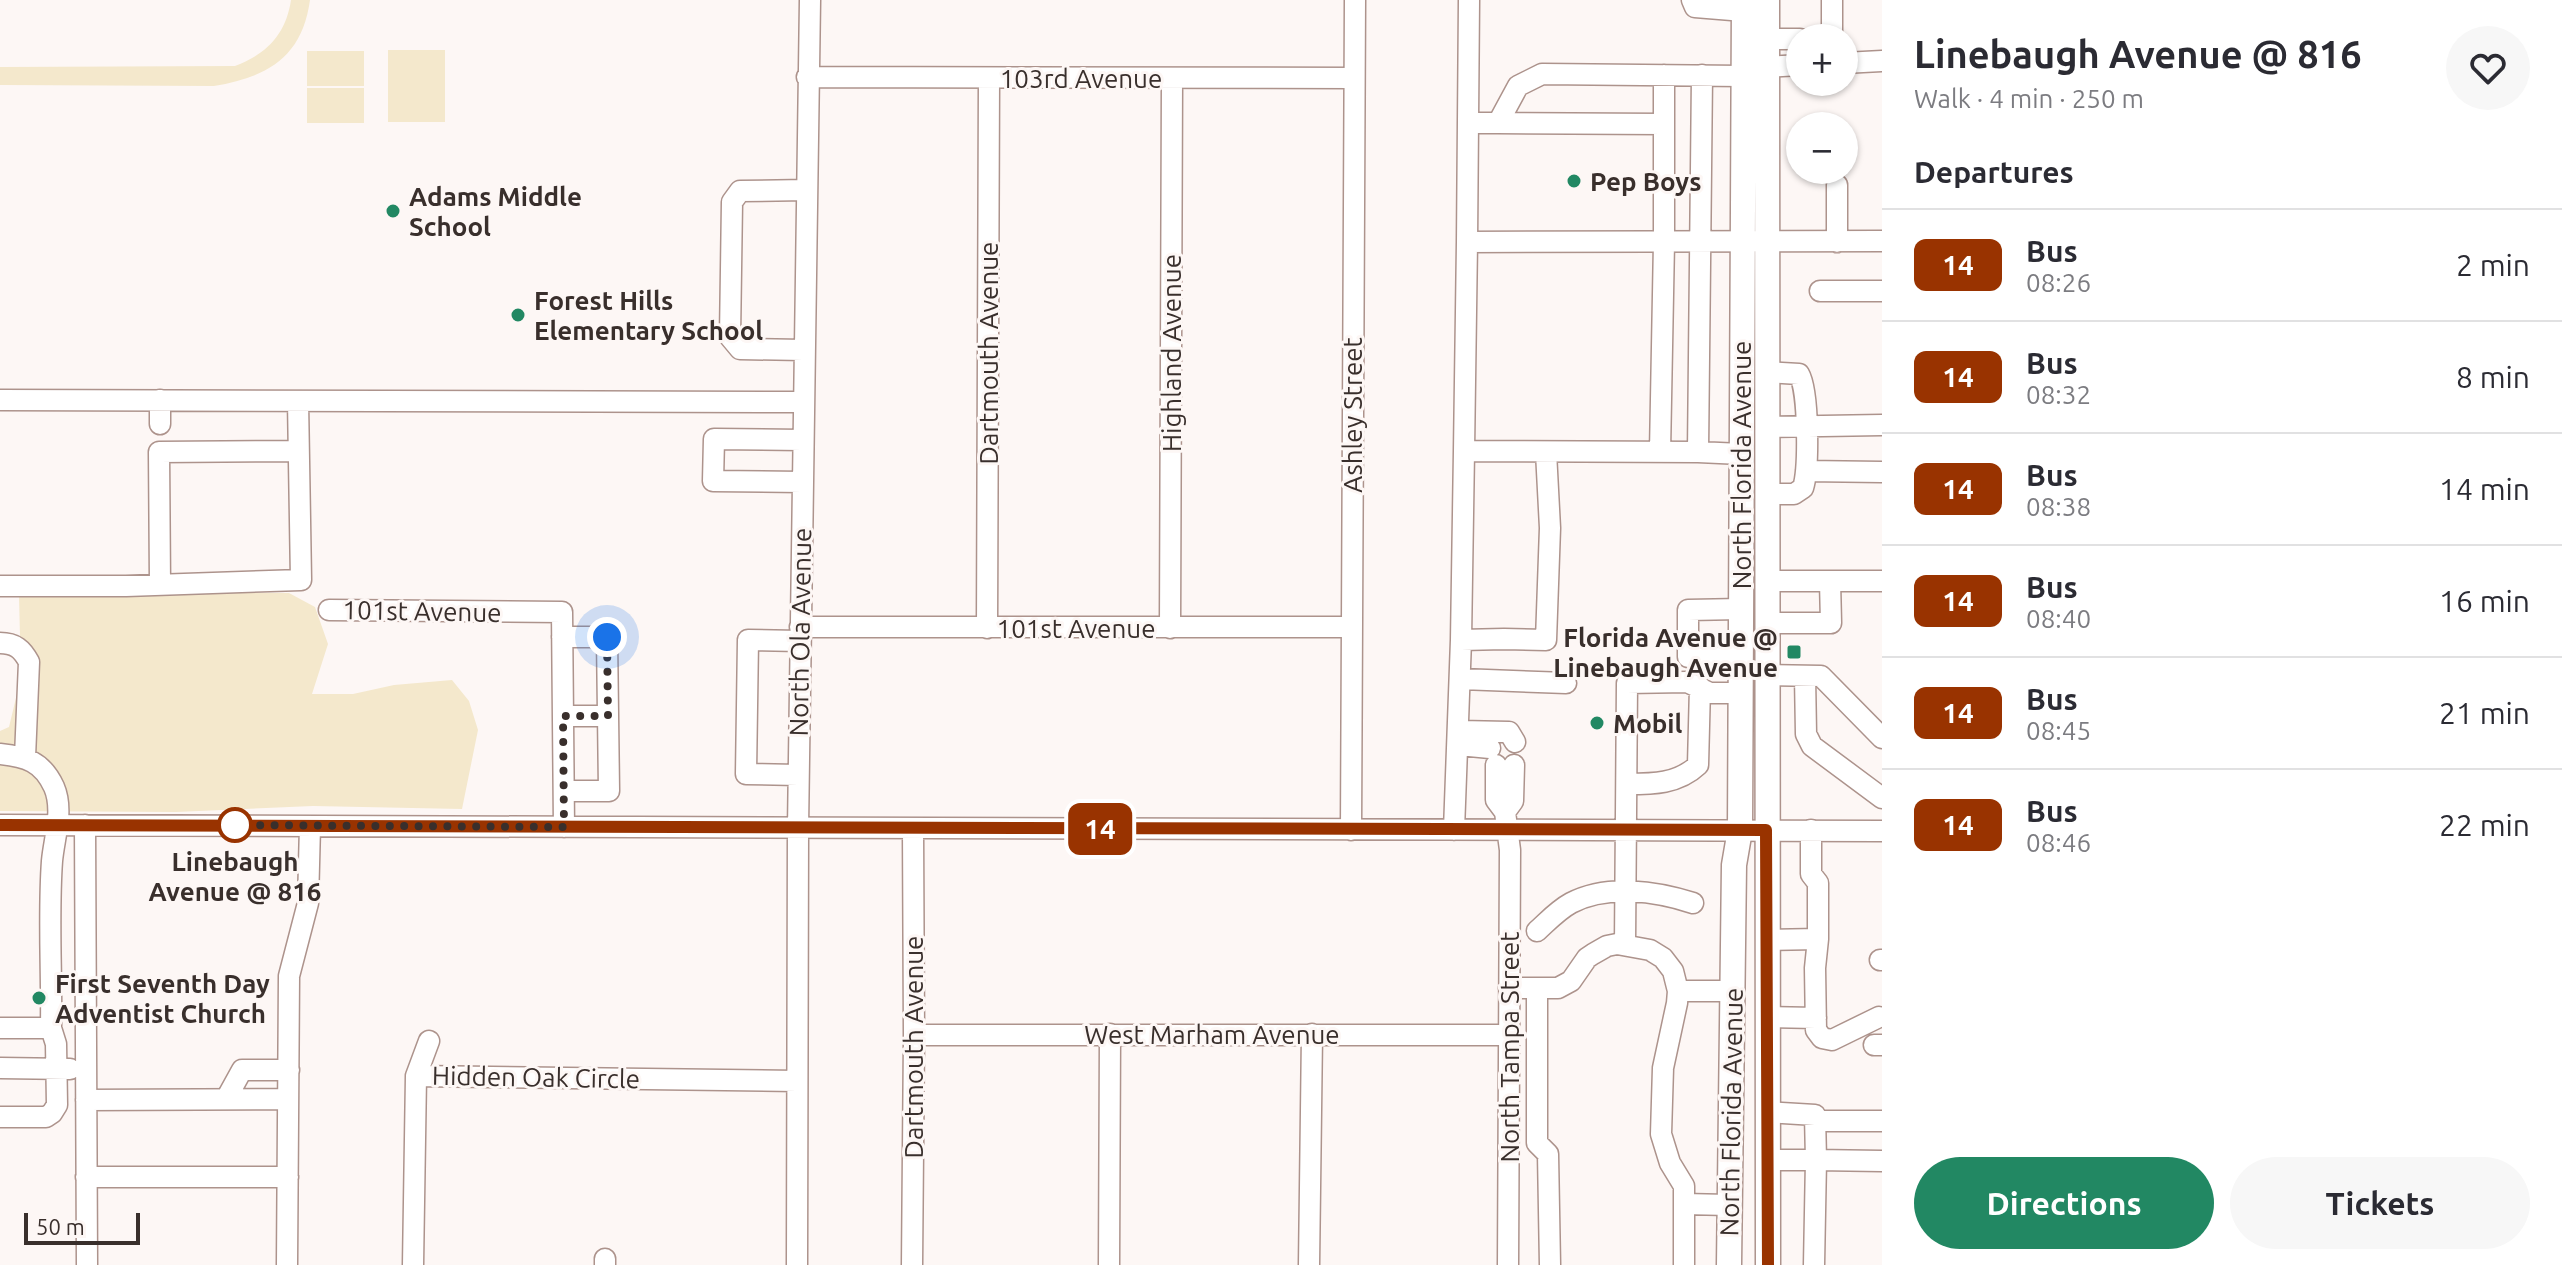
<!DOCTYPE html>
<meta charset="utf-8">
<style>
body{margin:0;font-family:Ubuntu,sans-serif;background:#f7f7f7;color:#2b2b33;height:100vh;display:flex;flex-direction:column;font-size:30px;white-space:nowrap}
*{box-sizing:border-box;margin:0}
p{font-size:26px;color:#7c7c81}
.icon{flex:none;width:44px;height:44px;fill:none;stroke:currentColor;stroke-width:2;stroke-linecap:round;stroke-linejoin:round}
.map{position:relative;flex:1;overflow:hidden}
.details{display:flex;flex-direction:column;background:#fff;width:680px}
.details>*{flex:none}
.badge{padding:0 16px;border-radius:12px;font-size:28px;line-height:52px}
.fabs{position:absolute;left:1786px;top:24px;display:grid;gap:16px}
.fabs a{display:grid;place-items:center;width:72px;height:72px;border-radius:50%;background:#fff;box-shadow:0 2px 6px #0004;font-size:40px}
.scale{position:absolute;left:24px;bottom:20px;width:116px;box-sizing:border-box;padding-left:8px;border:4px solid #392f2c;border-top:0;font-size:22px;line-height:28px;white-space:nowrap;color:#392f2c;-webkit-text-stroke:6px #fdf7f5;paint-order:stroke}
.you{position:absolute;width:40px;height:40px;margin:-20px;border:6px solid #fff;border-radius:50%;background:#1a73e8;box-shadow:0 0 0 12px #1a73e833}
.map>.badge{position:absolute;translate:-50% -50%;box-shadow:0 0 0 4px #fff}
h2{padding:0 32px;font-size:30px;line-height:72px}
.round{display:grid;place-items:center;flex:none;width:84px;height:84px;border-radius:42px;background:#f7f7f7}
.overview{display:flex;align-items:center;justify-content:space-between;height:136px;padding:0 32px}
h1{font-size:38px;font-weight:700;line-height:60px}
.primary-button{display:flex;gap:16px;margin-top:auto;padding:16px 32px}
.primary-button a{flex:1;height:92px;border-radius:48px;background:#228863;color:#fff;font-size:32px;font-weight:700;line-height:92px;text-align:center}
.primary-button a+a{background:#f7f7f7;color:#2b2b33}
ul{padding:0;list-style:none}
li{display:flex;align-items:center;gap:24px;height:112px;padding:0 32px;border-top:2px solid #e1e1e2}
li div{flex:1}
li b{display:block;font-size:30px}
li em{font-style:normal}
li .badge{min-width:88px;font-weight:700;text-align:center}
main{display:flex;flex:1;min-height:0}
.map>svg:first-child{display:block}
.green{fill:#f4e8cc}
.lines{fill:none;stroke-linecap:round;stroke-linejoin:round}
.minor-casing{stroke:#ad938c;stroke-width:23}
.major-casing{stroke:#ad938c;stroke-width:27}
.minor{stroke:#fff;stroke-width:20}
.major{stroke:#fff;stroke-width:24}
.line-casing{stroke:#fff;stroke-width:18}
.line{stroke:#930;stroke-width:12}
.walk{stroke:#392f2c;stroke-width:8;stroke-dasharray:0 14.4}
.poi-dot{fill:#228863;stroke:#fdf7f5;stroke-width:3}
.stop-dot{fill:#fff;stroke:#930;stroke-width:4}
.labels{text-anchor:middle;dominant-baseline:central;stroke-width:6;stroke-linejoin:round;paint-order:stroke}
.street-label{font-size:26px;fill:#392f2c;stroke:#fdf7f5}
.poi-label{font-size:26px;font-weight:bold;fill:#392f2c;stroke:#fdf7f5;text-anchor:start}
.stop-label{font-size:26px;font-weight:bold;fill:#392f2c;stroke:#fdf7f5}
</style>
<main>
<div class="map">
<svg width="1882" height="1265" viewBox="0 0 1882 1265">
<rect width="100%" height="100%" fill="#fdf7f5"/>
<path class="green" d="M 291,0 L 310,0 C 302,58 267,77 214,86 L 0,85 L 0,67 L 235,66 C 267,54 286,34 291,0 Z
M 388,50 L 445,50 L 445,122 L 388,122 Z
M 307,51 L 364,51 L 364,86 L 307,86 Z
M 307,88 L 364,88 L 364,123 L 307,123 Z
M 178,592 L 289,593 L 315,607 L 328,644 L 312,694 L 353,694 L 394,685 L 452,680 L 469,701 L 478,730 L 462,809 L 313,806 L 176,812 L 0,811 L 0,731 L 9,727 L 21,677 L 19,596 Z"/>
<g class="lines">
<g class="minor-casing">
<path id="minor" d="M 1469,0 L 1467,242 L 1882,241
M 1692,0 L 1695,7 L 1744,11
M 1832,0 L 1832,38
M 1767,39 L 1800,39
M 1844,63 L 1882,61
M 1767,67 L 1800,65
M 1702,75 L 1698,452 L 1741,454
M 807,77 L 1354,78
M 1468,123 L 1498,123 L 1518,86 L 1542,74 L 1743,76
M 1498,123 L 1664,124
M 1837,185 L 1837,242
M 1467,242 L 1464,451 L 1698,452
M 1820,291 L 1882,291
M 803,350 L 740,349 L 730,337 L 732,202 L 740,191 L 806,190
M 0,400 L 803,402
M 160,424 L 160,400
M 1766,427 L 1882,425
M 1464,451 L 1461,640 L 1504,639 L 1546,640 L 1550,528 L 1546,452
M 1660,452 L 1664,242 L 1664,75
M 1806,471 L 1882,472
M 802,482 L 713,481 L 714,439 L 802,440
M 1766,494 L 1794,494 L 1803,488 C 1809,469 1809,391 1799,374 L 1767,372
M 1766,581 L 1882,581
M 160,584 L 159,452 L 298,451
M 0,586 L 126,586 L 301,580 L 298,401
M 329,610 L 562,612 L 564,827
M 1766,623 L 1831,623 L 1830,581
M 800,627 L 1351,627
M 987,628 L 989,78
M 1170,628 L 1172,79
M 562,637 L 607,637 L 609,791 L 564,791
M 0,643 C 15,643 22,649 29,662 L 25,757
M 1740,658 L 1688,657 L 1688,610 L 1741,609
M 1766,675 L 1821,676 L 1882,738
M 1805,676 L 1806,734 L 1812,746 L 1882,798
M 1461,679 L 1566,683
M 563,716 L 608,716
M 1460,731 L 1509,732 L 1515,742
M 1459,745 L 1490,748
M 0,754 C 26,757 42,761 54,787 C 64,810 54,838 52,861 C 48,916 52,973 51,1028 L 56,1044 L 57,1105 L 52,1113 L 46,1117 L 0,1117
M 1496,765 L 1496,800 L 1505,812 L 1510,850 L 1508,1265
M 798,775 L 746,774 L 748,640 L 800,641
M 1627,784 C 1653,784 1678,784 1698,765 L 1700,687
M 1505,812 L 1513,801 L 1514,765
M 0,825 L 1882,831
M 85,825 L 87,1265
M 1351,830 L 1355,0
M 1454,830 L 1461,640
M 1811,830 L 1811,874 L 1818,883 L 1818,939 L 1815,968 L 1816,1030 L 1822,1038 L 1832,1040 L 1879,1017
M 1537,931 C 1548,921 1558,910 1571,903 C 1607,884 1656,891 1693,903
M 1767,940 L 1818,939
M 1625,944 L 1627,683 L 1687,682 L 1710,693 L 1740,693
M 1880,960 L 1882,960
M 1509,988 L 1558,988 L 1571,981 L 1587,958 L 1593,954 L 1607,946 L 1617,944 L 1650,950 L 1663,958 L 1673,971 L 1678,991 L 1677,1003 L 1663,1068 L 1661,1134 L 1670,1163 L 1684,1186 L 1684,1265
M 1537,988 L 1537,1143 L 1548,1154 L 1550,1265
M 1678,991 L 1734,991
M 1767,1017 L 1816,1018
M 0,1028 L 51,1028
M 914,1035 L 1509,1035
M 1874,1045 L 1882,1045
M 0,1068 L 70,1069
M 416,1076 L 429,1041
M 226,1099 L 242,1070 L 289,1070
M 86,1100 L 288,1099
M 1767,1112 L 1815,1115 L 1816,1160 L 1767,1160
M 1815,1121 L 1882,1121
M 86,1177 L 288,1177
M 1684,1204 L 1729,1205
M 605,1259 L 605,1265
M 287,1265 L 289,976 L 308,903 L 310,826
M 413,1265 L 416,1076 L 797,1081
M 797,1265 L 798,828 L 810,0
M 912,1265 L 914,1035 L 913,829
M 1109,1265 L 1110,1034
M 1309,1265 L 1312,1034
M 1814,1265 L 1816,1160 L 1882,1161"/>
</g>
<g class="major-casing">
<path id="major" d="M 1767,0 L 1768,1265
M 1729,1265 L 1734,865 L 1740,830 L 1744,0"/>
</g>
<use href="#minor" class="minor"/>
<use href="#major" class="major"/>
</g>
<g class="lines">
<g class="line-casing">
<path id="line" d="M 0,825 L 1766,830 L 1768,1265"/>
</g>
<use href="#line" class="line"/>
<path class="walk" d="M 235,825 L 226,825 L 564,827 L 563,716 L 608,716 L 607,637"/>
</g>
<g class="poi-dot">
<circle cx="1574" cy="181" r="8"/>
<circle cx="393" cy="211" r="8"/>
<circle cx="518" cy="315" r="8"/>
<rect x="1786" y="644" width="16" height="16" rx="4"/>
<circle cx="1597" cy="723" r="8"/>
<circle cx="39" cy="998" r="8"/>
</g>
<circle class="stop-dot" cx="235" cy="825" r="16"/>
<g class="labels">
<g class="street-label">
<text x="1081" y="78">103rd Avenue</text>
<text transform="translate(988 353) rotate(-90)">Dartmouth Avenue</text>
<text transform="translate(1171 353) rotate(-90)">Highland Avenue</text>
<text transform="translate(1352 415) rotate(-90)">Ashley Street</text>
<text transform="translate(1741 465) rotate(-90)">North Florida Avenue</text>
<text transform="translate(422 611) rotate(1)">101st Avenue</text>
<text x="1076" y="628">101st Avenue</text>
<text transform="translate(800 632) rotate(-89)">North Ola Avenue</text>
<text x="1212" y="1034">West Marham Avenue</text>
<text transform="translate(913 1047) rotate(-90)">Dartmouth Avenue</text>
<text transform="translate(1509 1047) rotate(-90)">North Tampa Street</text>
<text transform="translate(536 1077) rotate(1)">Hidden Oak Circle</text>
<text transform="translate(1731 1112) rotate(-89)">North Florida Avenue</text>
</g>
<g class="poi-label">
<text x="1590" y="181">Pep Boys</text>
<text x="409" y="196">Adams Middle<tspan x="409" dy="30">School</tspan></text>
<text x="534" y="300">Forest Hills<tspan x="534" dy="30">Elementary School</tspan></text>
<text x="1778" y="637" text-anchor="end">Florida Avenue @<tspan x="1778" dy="30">Linebaugh Avenue</tspan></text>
<text x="1613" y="723">Mobil</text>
<text x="55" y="983">First Seventh Day<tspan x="55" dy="30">Adventist Church</tspan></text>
</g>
<g class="stop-label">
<text x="235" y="861">Linebaugh<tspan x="235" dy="30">Avenue @ 816</tspan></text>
</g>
</g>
</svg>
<div class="fabs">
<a>+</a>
<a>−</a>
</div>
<div class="scale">50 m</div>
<div class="you" style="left:607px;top:637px"></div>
<b class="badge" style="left:1100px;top:829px;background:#930;color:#fff">14</b>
</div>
<section class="details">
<div class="overview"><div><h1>Linebaugh Avenue @ 816</h1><p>Walk · 4 min · 250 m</p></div><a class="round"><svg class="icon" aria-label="heart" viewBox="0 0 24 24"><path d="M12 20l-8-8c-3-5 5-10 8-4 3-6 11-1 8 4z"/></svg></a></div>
<h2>Departures</h2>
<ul>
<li><span class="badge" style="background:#930;color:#fff">14</span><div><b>Bus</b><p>08:26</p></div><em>2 min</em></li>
<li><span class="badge" style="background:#930;color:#fff">14</span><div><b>Bus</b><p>08:32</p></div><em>8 min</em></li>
<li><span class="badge" style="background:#930;color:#fff">14</span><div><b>Bus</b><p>08:38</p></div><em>14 min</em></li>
<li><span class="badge" style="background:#930;color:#fff">14</span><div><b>Bus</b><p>08:40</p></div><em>16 min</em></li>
<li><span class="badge" style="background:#930;color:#fff">14</span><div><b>Bus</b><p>08:45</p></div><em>21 min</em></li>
<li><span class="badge" style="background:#930;color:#fff">14</span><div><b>Bus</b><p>08:46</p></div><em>22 min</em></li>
</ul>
<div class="primary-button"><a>Directions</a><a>Tickets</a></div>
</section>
</main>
